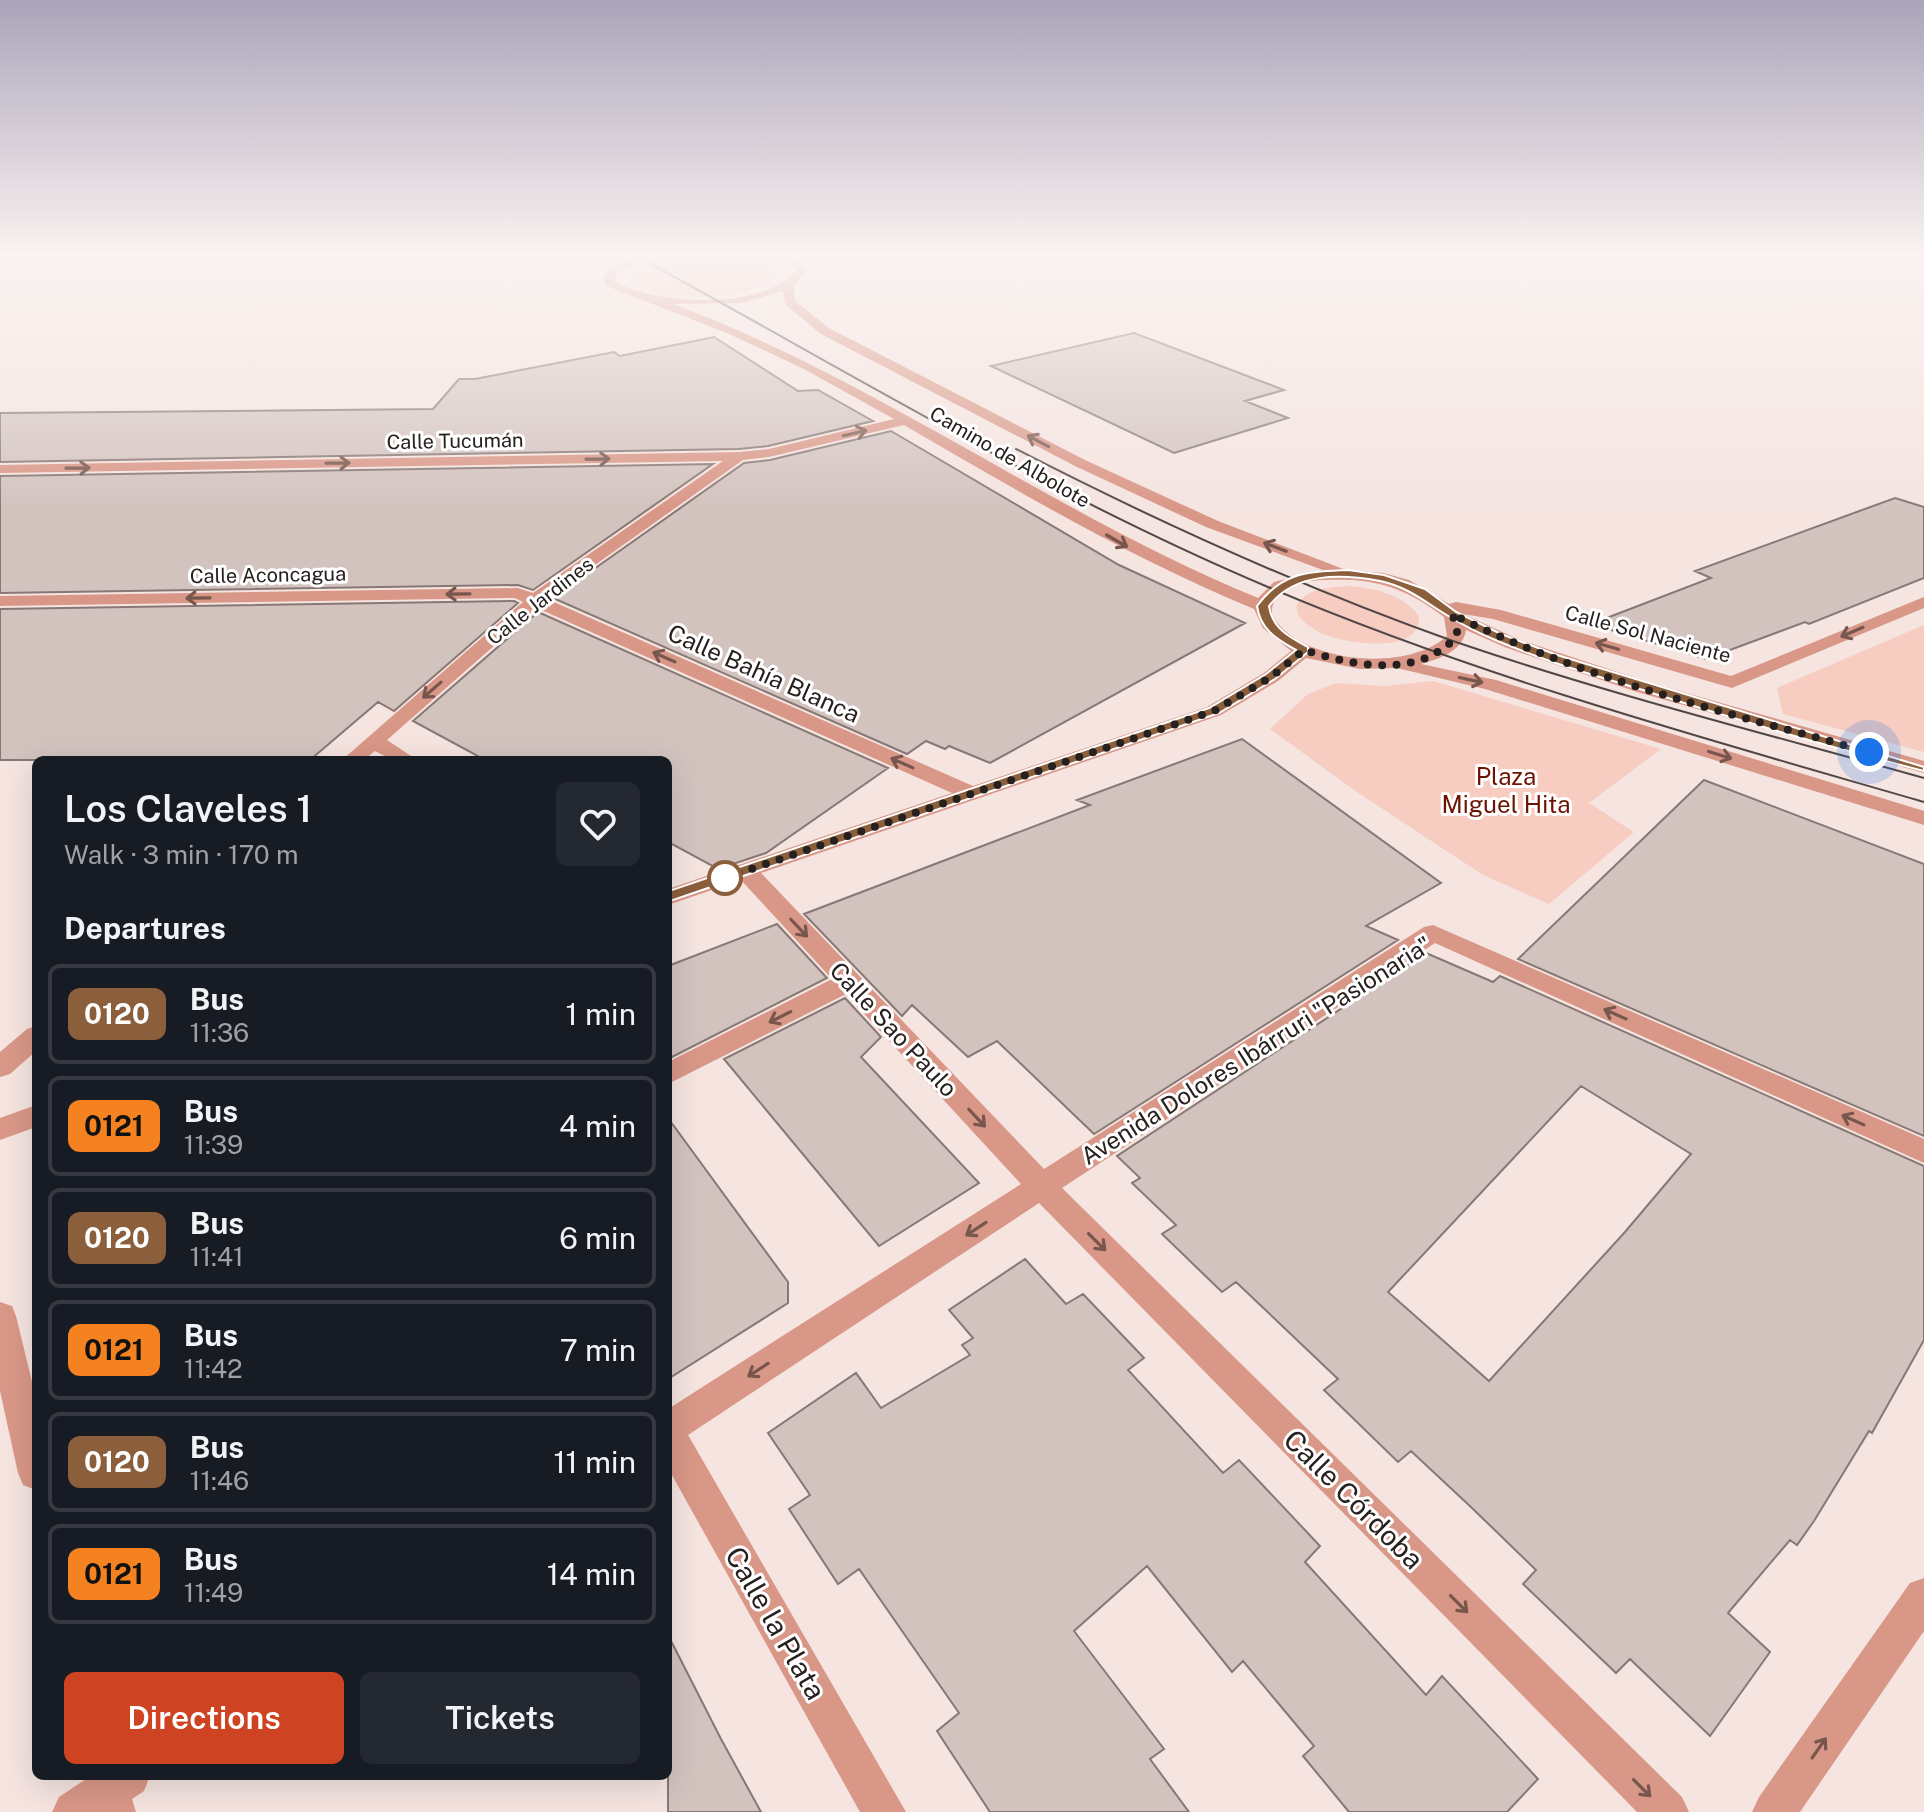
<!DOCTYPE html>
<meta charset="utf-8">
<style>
body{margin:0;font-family:"Public Sans",sans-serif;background:#242831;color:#f1f3f6;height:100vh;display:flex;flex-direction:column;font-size:30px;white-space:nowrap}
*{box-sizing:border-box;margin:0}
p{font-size:26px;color:#9ea1a6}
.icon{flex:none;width:44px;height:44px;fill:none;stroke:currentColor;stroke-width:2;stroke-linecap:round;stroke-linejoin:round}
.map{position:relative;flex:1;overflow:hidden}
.drawer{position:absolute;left:32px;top:756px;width:640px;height:1024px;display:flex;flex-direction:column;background:#171b24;border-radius:12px;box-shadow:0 8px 32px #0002}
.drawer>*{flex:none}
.badge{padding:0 16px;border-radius:12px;font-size:28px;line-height:52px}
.you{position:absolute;width:40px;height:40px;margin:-20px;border:6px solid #fff;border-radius:50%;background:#1a73e8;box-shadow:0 0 0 12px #1a73e833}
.map>.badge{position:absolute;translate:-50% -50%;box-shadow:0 0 0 4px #fff}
h2{padding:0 32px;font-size:30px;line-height:72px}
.round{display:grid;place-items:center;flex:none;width:84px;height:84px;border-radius:12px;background:#242831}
.overview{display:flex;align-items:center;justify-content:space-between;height:136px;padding:0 32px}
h1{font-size:38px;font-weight:600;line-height:60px}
.action{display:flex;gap:16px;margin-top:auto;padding:16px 32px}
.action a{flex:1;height:92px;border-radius:12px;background:#ce4423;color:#fff;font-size:32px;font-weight:600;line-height:92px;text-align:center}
.action a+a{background:#242831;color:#f1f3f6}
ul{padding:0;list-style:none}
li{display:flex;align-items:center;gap:24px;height:100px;margin:0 16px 12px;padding:0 16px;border:4px solid #363941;border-radius:12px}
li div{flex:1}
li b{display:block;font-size:30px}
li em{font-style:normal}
li .badge{min-width:88px;font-weight:700;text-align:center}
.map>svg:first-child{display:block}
.green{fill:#f7ccc1}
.building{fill:#d3c3bf;stroke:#877875;stroke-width:2;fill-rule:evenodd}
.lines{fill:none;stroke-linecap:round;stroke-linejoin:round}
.minor{fill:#d99787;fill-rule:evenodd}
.tram{stroke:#504846;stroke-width:2}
.oneway{stroke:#77564d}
.line{fill:#8b5e3c;stroke:#fff;stroke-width:2}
.walk{stroke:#26201e;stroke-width:8;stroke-dasharray:0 14.4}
.stop-dot{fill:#fff;stroke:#8b5e3c;stroke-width:4}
.labels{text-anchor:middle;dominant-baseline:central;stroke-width:6;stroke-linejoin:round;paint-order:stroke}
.far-street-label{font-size:20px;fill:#26201e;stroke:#fff}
.street-label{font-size:24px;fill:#26201e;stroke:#fff}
.park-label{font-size:24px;fill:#6b1300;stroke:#fff}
.near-street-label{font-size:28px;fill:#26201e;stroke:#fff}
</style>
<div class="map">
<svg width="1924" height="1812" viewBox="0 0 1924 1812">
<rect width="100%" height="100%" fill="#f5e4e0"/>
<path class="green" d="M 697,257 C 720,257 762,251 776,273 C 762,303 655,304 634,281 C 641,260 678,259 697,257 Z
M 1346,586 C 1374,588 1401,593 1419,616 C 1422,655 1348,644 1326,635 C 1315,631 1307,625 1299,617 L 1296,607 C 1306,588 1327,588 1346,586 Z
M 1924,625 L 1924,752 L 1783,714 L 1777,688 Z
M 1433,681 L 1661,749 L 1589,803 L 1634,832 L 1549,904 L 1483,875 L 1357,792 L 1270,729 L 1308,694 L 1336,683 L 1385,686 Z"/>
<path class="building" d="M 1134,333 L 1284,390 L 1245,401 L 1288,418 L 1174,453 L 991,366 Z
M 714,337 L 798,391 L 818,390 L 873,421 L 768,446 L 739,449 L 0,462 L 0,413 L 433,409 L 459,379 L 475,379 L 614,352 L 620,356 Z
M 891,431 L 1119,565 L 1245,623 L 990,763 L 949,746 L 945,749 L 926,741 L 907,754 L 553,598 L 744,463 L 770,460 Z
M 713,464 L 533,590 L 518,585 L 0,593 L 0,476 Z
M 1895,498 L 1924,507 L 1924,578 L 1809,624 L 1805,622 L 1706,659 L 1591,624 L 1711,578 L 1695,571 Z
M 514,601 L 518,603 L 394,711 L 378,702 L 310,760 L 0,760 L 0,609 Z
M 538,612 L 888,768 L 766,853 L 718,869 L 668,842 L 668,760 L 485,760 L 413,721 Z
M 1242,739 L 1441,883 L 1366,926 L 1398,940 L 1094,1134 L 997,1041 L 968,1057 L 912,1005 L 902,1016 L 804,914 L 1090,805 L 1077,800 Z
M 1704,780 L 1924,864 L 1924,1136 L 1518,959 Z
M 777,924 L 827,978 L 668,1059 L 668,966 Z
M 1426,953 L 1493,982 L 1500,976 L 1924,1166 L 1924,1340 L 1872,1433 L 1869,1431 L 1814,1521 L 1797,1545 L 1790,1540 L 1728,1613 L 1770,1652 L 1710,1736 L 1630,1659 L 1616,1673 L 1523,1584 L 1536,1570 L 1472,1508 L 1411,1451 L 1398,1462 L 1324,1390 L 1338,1379 L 1236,1282 L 1222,1292 L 1162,1234 L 1176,1225 L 1132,1183 L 1140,1178 L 1117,1156 ZM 1581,1086 L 1691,1154 L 1625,1232 L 1489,1381 L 1388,1292 Z
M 845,998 L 881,1037 L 861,1057 L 979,1183 L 879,1246 L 724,1059 Z
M 668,1118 L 788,1282 L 788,1303 L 668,1379 Z
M 1025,1259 L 1066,1304 L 1083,1294 L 1144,1358 L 1128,1370 L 1223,1473 L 1239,1460 L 1320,1546 L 1305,1562 L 1426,1695 L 1442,1676 L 1538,1779 L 1507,1812 L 1349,1812 L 1303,1756 L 1314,1746 L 1243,1661 L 1232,1672 L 1147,1566 L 1074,1631 L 1164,1749 L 1150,1759 L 1189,1812 L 990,1812 L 937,1731 L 959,1713 L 859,1569 L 838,1584 L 789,1509 L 810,1495 L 768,1433 L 856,1373 L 881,1408 L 970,1355 L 962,1345 L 973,1338 L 949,1310 Z
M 668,1635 L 721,1739 L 761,1812 L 668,1812 Z"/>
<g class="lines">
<path class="minor" d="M 632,257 L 647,257 L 616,274 L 615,282 C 659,305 761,311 797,270 L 781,257 L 794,257 L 807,270 L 794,286 L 795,301 L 829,328 L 1085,460 L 1218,521 L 1346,570 L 1383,573 L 1409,580 L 1449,604 L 1456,602 L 1501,610 L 1731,676 L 1924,597 L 1924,608 L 1732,688 L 1493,619 L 1463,614 L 1520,640 L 1651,683 L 1924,761 L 1924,773 L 1637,692 L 1507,648 L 1466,630 C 1463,651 1439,659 1421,664 L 1496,680 L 1924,811 L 1924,825 L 1485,689 L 1397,668 L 1360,669 L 1306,658 L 1278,681 L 1221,715 L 761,873 L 1044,1169 L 1424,927 L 1433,925 L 1924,1139 L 1924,1163 L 1435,943 L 1062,1188 L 1682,1797 L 1689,1812 L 1637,1812 L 1039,1203 L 688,1435 L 906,1812 L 860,1812 L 668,1468 L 668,1409 L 1021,1184 L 846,994 L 668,1084 L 668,1062 L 832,979 L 741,880 L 668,905 L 668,889 L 952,793 L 537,608 L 387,740 L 417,760 L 392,760 L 375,751 L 364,760 L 342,760 L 523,602 L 515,598 L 0,606 L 0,596 L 518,588 L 533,593 L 723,461 L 0,473 L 0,465 L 739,452 L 769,449 L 894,419 L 804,369 L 727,333 L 606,286 L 603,279 L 607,270 ZM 783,291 L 785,304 L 821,334 L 1075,466 L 1206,527 L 1323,570 L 1274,582 L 1258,598 C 1055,515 879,381 673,304 L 742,303 ZM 904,425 C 1019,492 1131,558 1254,609 L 1263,628 L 1291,651 L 1264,673 L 1207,707 L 973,786 L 547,599 L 743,460 L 769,457 ZM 1354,580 C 1390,583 1415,595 1444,617 L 1447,636 C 1408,672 1307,664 1275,620 C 1271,614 1271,609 1274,602 C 1284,576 1331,580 1354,580 Z
M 36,1026 L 36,1051 L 10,1074 L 0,1077 L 0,1052 L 27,1029 Z
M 36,1105 L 36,1127 L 0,1140 L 0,1118 Z
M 0,1302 L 12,1306 L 16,1316 L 36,1398 L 36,1490 L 23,1485 L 18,1473 L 0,1391 Z
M 1924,1578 L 1924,1631 L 1800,1812 L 1752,1812 L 1759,1797 L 1910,1583 Z
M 85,1776 L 150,1776 L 144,1791 L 132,1799 L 136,1812 L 52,1812 L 59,1797 L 86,1779 Z"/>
<path class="tram" d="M 638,257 C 846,370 1050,495 1268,587 C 1480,677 1703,738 1924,802
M 1016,449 C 1158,522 1303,588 1453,641 C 1608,694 1767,734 1924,778"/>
</g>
<defs><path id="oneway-shaft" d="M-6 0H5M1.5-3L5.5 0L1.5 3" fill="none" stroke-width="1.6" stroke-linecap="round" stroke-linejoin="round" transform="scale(2)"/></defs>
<g class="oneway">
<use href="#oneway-shaft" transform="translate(855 433) rotate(-13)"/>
<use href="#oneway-shaft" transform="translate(1038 441) rotate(-152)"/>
<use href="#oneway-shaft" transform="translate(598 459) rotate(-1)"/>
<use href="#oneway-shaft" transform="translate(338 463) rotate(-1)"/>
<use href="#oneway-shaft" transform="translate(78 468) rotate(-1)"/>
<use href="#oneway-shaft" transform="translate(1117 541) rotate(30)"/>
<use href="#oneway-shaft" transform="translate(1275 547) rotate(-159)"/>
<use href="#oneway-shaft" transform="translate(458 594) rotate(179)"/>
<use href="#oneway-shaft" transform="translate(198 598) rotate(179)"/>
<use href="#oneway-shaft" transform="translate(1852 632) rotate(157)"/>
<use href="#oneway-shaft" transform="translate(1607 646) rotate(-164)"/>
<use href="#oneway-shaft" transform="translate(664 657) rotate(-156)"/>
<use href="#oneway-shaft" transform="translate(1471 680) rotate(12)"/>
<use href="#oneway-shaft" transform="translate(432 690) rotate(139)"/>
<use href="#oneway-shaft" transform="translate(1720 755) rotate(17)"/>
<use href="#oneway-shaft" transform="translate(902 763) rotate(-156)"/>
<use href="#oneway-shaft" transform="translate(799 928) rotate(47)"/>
<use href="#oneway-shaft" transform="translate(1615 1014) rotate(-156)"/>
<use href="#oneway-shaft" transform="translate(780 1017) rotate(153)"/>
<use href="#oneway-shaft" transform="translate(977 1118) rotate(47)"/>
<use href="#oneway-shaft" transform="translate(1853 1120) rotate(-156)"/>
<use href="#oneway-shaft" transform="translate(976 1229) rotate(147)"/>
<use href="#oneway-shaft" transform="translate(1097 1242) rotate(45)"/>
<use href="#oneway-shaft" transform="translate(758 1370) rotate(147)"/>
<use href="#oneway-shaft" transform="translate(1459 1604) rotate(45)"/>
<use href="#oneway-shaft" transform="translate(1819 1748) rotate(-55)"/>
<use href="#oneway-shaft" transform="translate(1642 1788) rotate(45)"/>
</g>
<linearGradient id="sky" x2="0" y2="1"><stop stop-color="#aba4ba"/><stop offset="0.5" stop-color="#faf3f1"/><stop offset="1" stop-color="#faf3f1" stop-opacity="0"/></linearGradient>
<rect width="1924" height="511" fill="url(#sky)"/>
<path class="line" d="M 1348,570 L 1384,575 L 1425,589 L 1456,612 L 1501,634 L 1557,655 L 1924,767 L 1924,771 C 1834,748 1744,722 1655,694 C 1618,682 1580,672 1544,659 C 1512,647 1479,635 1450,617 C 1426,603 1409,587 1380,581 C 1341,574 1295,572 1269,606 C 1272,628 1289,637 1308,647 L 1308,652 L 1275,679 L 1219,713 L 673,900 L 668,901 L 660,896 L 663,893 L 1209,708 L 1266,674 L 1296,650 C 1276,639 1260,629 1257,606 C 1283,571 1308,572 1348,570 Z"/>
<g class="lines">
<path class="walk" d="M 725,878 L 1214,711 L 1271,677 L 1304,650 C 1347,664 1406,677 1445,647 C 1450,643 1456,639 1457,632 C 1457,627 1454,619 1452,614 C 1581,679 1730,713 1869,752"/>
</g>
<circle class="stop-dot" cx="725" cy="878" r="16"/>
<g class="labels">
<g class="far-street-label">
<text transform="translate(455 441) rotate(-1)">Calle Tucumán</text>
<text transform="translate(1010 457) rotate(30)">Camino de Albolote</text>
<text transform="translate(268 575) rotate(-1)">Calle Aconcagua</text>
<text transform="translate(540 601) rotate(-38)">Calle Jardines</text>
<text transform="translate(1648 634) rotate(15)">Calle Sol Naciente</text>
</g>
<g class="street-label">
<text transform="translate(764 673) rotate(24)">Calle Bahía Blanca</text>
<text transform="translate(894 1029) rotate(47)">Calle Sao Paulo</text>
<text transform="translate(1256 1050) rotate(-32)">Avenida Dolores Ibárruri "Pasionaria"</text>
</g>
<g class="park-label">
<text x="1506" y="776">Plaza<tspan x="1506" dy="28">Miguel Hita</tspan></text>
</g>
<g class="near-street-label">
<text transform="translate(1354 1499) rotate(45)">Calle Córdoba</text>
<text transform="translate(776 1623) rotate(60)">Calle la Plata</text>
</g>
</g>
</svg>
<div class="you" style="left:1869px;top:752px"></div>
<section class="drawer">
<div class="overview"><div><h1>Los Claveles 1</h1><p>Walk · 3 min · 170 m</p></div><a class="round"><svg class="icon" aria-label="heart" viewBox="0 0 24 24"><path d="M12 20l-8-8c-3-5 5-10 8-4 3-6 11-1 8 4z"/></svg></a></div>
<h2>Departures</h2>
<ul>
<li><span class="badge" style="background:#8b5e3c;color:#fff">0120</span><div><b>Bus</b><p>11:36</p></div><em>1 min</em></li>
<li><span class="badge" style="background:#f58220;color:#111">0121</span><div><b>Bus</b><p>11:39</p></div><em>4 min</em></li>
<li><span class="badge" style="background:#8b5e3c;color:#fff">0120</span><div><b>Bus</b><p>11:41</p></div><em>6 min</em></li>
<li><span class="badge" style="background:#f58220;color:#111">0121</span><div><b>Bus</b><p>11:42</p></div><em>7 min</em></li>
<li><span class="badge" style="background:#8b5e3c;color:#fff">0120</span><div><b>Bus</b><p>11:46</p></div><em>11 min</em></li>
<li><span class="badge" style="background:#f58220;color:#111">0121</span><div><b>Bus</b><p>11:49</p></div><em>14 min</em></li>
</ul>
<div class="action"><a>Directions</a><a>Tickets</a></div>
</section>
</div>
